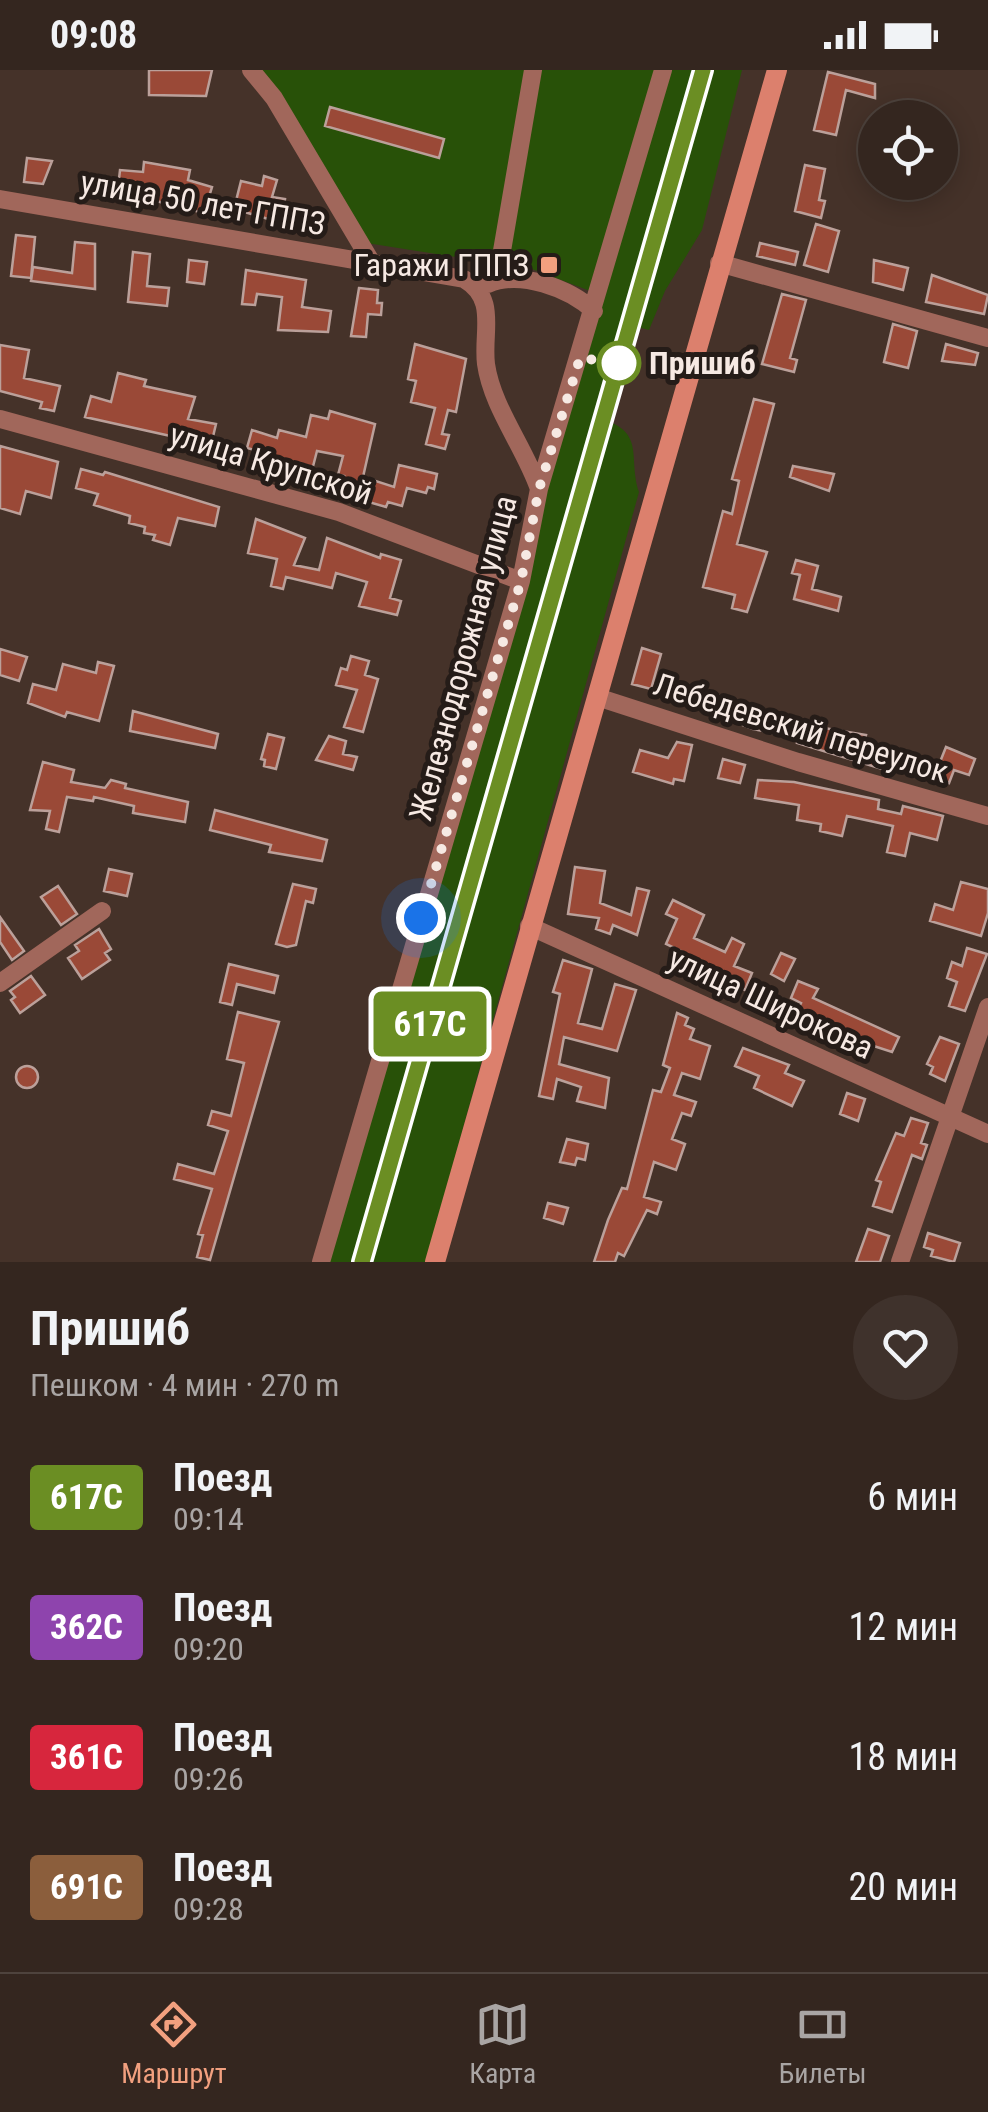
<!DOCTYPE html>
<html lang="ru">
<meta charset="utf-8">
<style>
body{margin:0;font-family:"Roboto Condensed",sans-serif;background:#3f322c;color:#f1f3f6;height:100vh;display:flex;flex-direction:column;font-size:38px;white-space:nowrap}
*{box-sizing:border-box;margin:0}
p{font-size:32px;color:#a9a5a4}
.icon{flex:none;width:55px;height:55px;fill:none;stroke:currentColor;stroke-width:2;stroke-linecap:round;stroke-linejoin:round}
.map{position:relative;height:1192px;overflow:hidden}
.sheet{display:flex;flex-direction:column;background:#34261f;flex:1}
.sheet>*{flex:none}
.badge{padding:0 20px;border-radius:8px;font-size:35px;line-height:65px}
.fabs{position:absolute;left:858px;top:30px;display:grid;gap:20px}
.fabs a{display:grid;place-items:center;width:100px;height:100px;border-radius:50%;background:#34261f;box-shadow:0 5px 25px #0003,0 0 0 2px #4e433d;font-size:50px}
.you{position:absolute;width:50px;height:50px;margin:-25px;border:8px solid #fff;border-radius:50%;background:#1a73e8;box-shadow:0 0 0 15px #1a73e833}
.map>.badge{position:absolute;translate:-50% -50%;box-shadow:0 0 0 5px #fff}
.round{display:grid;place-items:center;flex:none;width:105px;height:105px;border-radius:52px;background:#3f322c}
.head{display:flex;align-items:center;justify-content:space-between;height:170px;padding:0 30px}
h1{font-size:48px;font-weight:700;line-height:75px}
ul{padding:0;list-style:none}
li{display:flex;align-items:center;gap:30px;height:130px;padding:0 30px}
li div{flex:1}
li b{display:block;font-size:38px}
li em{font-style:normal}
li .badge{min-width:110px;font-weight:700;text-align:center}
.status{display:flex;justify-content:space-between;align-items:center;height:70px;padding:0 50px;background:#34261f;direction:ltr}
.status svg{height:28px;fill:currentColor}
.tab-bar{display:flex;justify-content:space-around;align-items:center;height:140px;border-top:2px solid #4e433d;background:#34261f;font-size:28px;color:#a9a5a4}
.tab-bar a{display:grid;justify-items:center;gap:5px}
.tab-bar .current{color:#f2a07f}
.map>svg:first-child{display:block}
.green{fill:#285108}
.building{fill:#9a4937;stroke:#bba09a;stroke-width:2.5}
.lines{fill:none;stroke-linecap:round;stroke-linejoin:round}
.minor{stroke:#a1675b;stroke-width:18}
.secondary{stroke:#dc806d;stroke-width:20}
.rail-casing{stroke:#988880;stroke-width:9}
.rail{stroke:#251c18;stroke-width:5;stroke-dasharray:15;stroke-linecap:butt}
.line-casing{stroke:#fff;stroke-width:22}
.line{stroke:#6b8e23;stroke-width:15}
.walk{stroke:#f6e9e3;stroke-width:10;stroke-dasharray:0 18}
.poi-dot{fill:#f2a07f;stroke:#251c18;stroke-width:4}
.stop-dot{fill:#fff;stroke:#6b8e23;stroke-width:5}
.labels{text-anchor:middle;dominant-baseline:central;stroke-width:10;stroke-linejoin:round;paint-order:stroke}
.street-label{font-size:32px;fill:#f6e9e3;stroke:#251c18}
.poi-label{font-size:32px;fill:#f6e9e3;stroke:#251c18;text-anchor:end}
.stop-label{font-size:32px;font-weight:bold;fill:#f6e9e3;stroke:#251c18;text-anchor:start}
</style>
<div class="status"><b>09:08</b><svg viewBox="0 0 49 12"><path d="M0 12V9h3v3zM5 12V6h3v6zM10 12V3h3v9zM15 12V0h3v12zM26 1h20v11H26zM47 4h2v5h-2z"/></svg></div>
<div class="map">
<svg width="988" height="1192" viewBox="0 0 988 1192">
<rect width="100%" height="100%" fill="#453229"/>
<path class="green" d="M 251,0 L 706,0 L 650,194 L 708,0 L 742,0 L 702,160 L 665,221 L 649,260 L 633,256 L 606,350 C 645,365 628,388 639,422 L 426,1192 L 321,1192 L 598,224 L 532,199 L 360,172 Z"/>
<path class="building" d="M 149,0 L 212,0 L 206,26 L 149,25 Z
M 828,2 L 875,14 L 875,28 L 846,20 L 836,65 L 814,60 Z
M 330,37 L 444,69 L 439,88 L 325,56 Z
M 27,88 L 52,91 L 43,114 L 24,112 Z
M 144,92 L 190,100 L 188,110 L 212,117 L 204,143 L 152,130 L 83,127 L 85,105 L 119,109 L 120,100 L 143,102 Z
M 805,95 L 825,99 L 819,130 L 825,131 L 821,148 L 795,141 Z
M 264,106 L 277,110 L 272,127 L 285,129 L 282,153 L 234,139 L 241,111 L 262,116 Z
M 816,154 L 839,161 L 828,202 L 804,195 Z
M 16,165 L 35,167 L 31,208 L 11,206 Z
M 75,172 L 95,174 L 95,219 L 31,211 L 33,197 L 72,203 Z
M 760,173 L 798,182 L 795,195 L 757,186 Z
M 133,182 L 150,184 L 147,216 L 169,218 L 167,236 L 128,232 Z
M 189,190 L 207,192 L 204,214 L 187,212 Z
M 874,190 L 908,198 L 903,220 L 873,212 Z
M 246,200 L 306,210 L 302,237 L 331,241 L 328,262 L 278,260 L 282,227 L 257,224 L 255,235 L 242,234 Z
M 932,205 L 988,225 L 984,244 L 926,232 Z
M 359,218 L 378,220 L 377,233 L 382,233 L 381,245 L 368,244 L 366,267 L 351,266 Z
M 782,224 L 806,230 L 790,288 L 797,290 L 794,302 L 762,294 Z
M 893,254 L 917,261 L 908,298 L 884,292 Z
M 415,274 L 466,289 L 456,342 L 448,340 L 442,364 L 449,365 L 445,379 L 426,374 L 435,338 L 411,332 L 416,311 L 408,309 Z
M 946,274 L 978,283 L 975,295 L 942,291 Z
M 0,275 L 29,280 L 24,308 L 60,316 L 54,341 L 40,338 L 42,332 L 0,321 Z
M 118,303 L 146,310 L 144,316 L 195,327 L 188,349 L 216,354 L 211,375 L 85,347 L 91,326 L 111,332 Z
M 754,329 L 774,334 L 737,474 L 767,482 L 747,542 L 732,538 L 735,525 L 703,517 L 723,441 L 732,444 L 739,411 L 732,409 Z
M 330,341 L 375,354 L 363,407 L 394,417 L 399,395 L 437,404 L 434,419 L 428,417 L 426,423 L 407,418 L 402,436 L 388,432 L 386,437 L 365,431 L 368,423 L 341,416 L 344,406 L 338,405 L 343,386 L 317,381 L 310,408 L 276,397 L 279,387 L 247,378 L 252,360 L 277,368 L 279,360 L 306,367 L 311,345 L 328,349 Z
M 0,376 L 58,392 L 51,428 L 26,421 L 20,444 L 0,438 Z
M 793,396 L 834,404 L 829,421 L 790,407 Z
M 81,399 L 103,405 L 105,402 L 219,437 L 215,456 L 178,448 L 170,475 L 153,470 L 155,465 L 144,463 L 145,457 L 129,453 L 130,446 L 94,435 L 98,424 L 76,418 Z
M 256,449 L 305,468 L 294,495 L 319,500 L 327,468 L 380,488 L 381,484 L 401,490 L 390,528 L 401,531 L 397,545 L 359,536 L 367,512 L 336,503 L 332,518 L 286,507 L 283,519 L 271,516 L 277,489 L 248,483 Z
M 796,490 L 818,496 L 812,519 L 841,527 L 838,541 L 794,529 L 800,505 L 792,503 Z
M 642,578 L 661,584 L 651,619 L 632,614 Z
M 0,579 L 27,587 L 19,611 L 0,605 Z
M 351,586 L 369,591 L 365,605 L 378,609 L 363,662 L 344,657 L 357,620 L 336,615 L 341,598 L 347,600 Z
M 98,592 L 114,596 L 99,651 L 67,642 L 65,647 L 28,633 L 33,614 L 56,620 L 63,594 L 96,603 Z
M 699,619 L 806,655 L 866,665 L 864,673 L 897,681 L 892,702 L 797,673 L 799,666 L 774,658 L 772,663 L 753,659 L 693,636 Z
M 133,641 L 218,664 L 215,678 L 130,661 Z
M 268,664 L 284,668 L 276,699 L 264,696 L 265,690 L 261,689 Z
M 329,666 L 346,671 L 343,684 L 357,687 L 353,700 L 316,690 Z
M 677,672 L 692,675 L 684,711 L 674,709 L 673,714 L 633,702 L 640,680 L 668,688 Z
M 946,677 L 975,689 L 969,705 L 954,700 L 949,713 L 934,707 Z
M 723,689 L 745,695 L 740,713 L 718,708 Z
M 43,692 L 74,700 L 71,712 L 105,718 L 111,710 L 126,714 L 125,718 L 188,732 L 185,752 L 133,743 L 134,736 L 94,727 L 93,731 L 67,727 L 59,762 L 46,759 L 50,741 L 30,740 Z
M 758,710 L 794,712 L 879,730 L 878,739 L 901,744 L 903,736 L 943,746 L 937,770 L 910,763 L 905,786 L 887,782 L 893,756 L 847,746 L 842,766 L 820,761 L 821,754 L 797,750 L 799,735 L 755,728 Z
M 215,740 L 327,770 L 322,791 L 269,782 L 271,775 L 210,760 Z
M 575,797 L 605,801 L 600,833 L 631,845 L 637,818 L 649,821 L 637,865 L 613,855 L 610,864 L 596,859 L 599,848 L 568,844 Z
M 109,799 L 132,804 L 127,826 L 104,821 Z
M 961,812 L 988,819 L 988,843 L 981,866 L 930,851 L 935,834 L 953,840 Z
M 293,814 L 316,819 L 313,833 L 306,831 L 296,875 L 287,877 L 276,874 Z
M 58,816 L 77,844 L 61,855 L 41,827 Z
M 673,830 L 704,845 L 694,868 L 725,882 L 732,868 L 744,874 L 734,896 L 752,903 L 745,920 L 688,892 L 691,886 L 666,874 L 677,849 L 666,844 Z
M 0,847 L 24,881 L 12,890 L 0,872 Z
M 99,859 L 111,879 L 105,883 L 110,890 L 82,909 L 68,888 L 79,881 L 75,875 Z
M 967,878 L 987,884 L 965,941 L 949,936 L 957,912 L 947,908 L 952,892 L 962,896 Z
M 781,883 L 795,889 L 784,911 L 771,904 Z
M 563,890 L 592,899 L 578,953 L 602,959 L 615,914 L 636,920 L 617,981 L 564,967 L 559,994 L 609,1008 L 605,1038 L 577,1031 L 581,1017 L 557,1009 L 553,1029 L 539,1026 L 560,924 L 553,922 Z
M 229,894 L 278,906 L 274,923 L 237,914 L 232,935 L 220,932 Z
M 31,906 L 45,925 L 20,943 L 11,930 L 15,927 L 10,921 Z
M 798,911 L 818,919 L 813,928 L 899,967 L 892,982 L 846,967 L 797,941 L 801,933 L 791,928 Z
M 238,942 L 279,952 L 210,1190 L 197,1187 L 203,1165 L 198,1164 L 212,1119 L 174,1109 L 178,1094 L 214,1104 L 228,1061 L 208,1055 L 212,1041 L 231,1046 L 244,993 L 227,989 Z
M 677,943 L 688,948 L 685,955 L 694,959 L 690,969 L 710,976 L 700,1009 L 682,1003 L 674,1025 L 696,1032 L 691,1046 L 682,1043 L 672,1069 L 685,1074 L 676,1100 L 654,1092 L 644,1127 L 661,1132 L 657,1144 L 647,1140 L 624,1186 L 618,1183 L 615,1192 L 594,1192 L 608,1150 L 622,1118 L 627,1119 L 653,1020 L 661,1022 L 670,998 L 663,995 Z
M 940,967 L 959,974 L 945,1011 L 930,1004 L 933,997 L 927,994 Z
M 743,978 L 789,995 L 785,1003 L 804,1011 L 792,1036 L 754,1018 L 759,1006 L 735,996 Z
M16 1007a11 11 0 1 1 22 0a11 11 0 1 1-22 0Z
M 847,1023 L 865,1029 L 858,1051 L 840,1044 Z
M 911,1048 L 928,1053 L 921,1073 L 927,1075 L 922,1089 L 912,1085 L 892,1142 L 873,1136 L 881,1112 L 876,1110 L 896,1063 L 904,1066 Z
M 567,1069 L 588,1074 L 585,1090 L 577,1088 L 575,1095 L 560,1092 Z
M 548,1133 L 568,1138 L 563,1154 L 544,1148 Z
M 868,1159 L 889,1166 L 880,1192 L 856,1192 Z
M 928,1163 L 960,1173 L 954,1192 L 931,1186 L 933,1180 L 924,1177 Z"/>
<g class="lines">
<path class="minor" d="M 251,0 L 274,28 L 372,193
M 0,129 L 464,209 C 498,229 482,261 486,294 C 492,337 525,378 539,419
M 719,193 L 988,268
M 497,210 L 533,0
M 488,214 C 520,200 569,218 594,241
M 0,349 L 339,442 L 521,511
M 597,627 L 798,692 L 988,746
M 529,856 L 988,1064
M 0,913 L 102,841
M 321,1192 L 521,511 L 539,419 L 663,0
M 900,1192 L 988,937"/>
<path class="secondary" d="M 435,1192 L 777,0"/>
<g class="rail-casing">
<path id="rail" d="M 362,1192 L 703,0"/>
</g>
<use href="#rail" class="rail"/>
</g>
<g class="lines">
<g class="line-casing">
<path id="line" d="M 362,1192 L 703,0"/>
</g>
<use href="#line" class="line"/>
<path class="walk" d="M 421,848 L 521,511 L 539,419 L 580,288 L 619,293"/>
</g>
<rect class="poi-dot" x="539" y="185" width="20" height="20" rx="5"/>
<circle class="stop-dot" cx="619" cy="293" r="20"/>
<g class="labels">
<g class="street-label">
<text transform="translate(203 133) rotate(10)">улица 50 лет ГППЗ</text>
<text transform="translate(271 394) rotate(17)">улица Крупской</text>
<text transform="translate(463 588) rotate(-75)">Железнодорожная улица</text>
<text transform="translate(801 658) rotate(17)">Лебедевский переулок</text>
<text transform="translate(771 933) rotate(25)">улица Широкова</text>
</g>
<g class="poi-label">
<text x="529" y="195">Гаражи ГППЗ</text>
</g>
<g class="stop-label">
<text x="649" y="293">Пришиб</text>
</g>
</g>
</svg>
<div class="fabs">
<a><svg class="icon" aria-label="locate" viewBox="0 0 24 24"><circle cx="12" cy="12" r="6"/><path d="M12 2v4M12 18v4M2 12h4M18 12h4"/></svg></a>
</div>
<div class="you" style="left:421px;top:848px"></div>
<b class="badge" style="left:430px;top:954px;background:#6b8e23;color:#fff">617C</b>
</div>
<section class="sheet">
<div class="head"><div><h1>Пришиб</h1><p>Пешком · 4 мин · 270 m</p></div><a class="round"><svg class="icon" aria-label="heart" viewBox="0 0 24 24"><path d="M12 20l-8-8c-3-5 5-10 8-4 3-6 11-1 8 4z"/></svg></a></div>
<ul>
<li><span class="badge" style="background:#6b8e23;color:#fff">617C</span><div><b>Поезд</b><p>09:14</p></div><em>6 мин</em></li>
<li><span class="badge" style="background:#8e44ad;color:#fff">362С</span><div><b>Поезд</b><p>09:20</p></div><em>12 мин</em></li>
<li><span class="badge" style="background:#d7263d;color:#fff">361С</span><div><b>Поезд</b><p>09:26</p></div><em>18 мин</em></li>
<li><span class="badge" style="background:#8b5e3c;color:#fff">691С</span><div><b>Поезд</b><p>09:28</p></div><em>20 мин</em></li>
</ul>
</section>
<nav class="tab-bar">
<a class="current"><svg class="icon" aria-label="directions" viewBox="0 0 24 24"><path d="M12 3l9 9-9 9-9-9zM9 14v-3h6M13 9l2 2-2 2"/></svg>Маршрут</a>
<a><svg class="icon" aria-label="map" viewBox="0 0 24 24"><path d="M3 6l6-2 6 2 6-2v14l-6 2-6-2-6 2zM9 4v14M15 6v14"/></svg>Карта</a>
<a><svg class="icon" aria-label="tickets" viewBox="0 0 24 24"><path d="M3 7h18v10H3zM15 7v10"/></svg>Билеты</a>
</nav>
